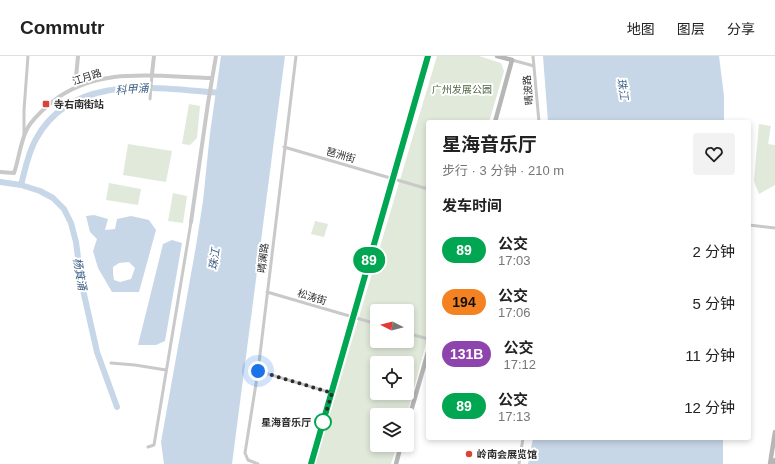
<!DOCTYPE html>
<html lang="zh">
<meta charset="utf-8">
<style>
body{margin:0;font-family:Helvetica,"Noto Sans SC",sans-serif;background:#f2f2f2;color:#222;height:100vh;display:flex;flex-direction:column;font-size:15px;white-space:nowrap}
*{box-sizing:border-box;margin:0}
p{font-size:13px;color:#767676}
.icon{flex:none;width:22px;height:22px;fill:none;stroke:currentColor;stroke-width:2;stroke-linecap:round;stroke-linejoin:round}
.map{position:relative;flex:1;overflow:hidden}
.panel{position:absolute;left:426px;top:64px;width:325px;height:320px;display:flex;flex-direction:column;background:#fff;border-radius:4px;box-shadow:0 2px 6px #0003}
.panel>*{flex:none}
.badge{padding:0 8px;border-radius:13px;font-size:14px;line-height:26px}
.needle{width:26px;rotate:276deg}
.fabs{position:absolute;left:370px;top:248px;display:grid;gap:8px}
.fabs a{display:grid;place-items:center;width:44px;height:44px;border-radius:4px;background:#fff;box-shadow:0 2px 6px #0003;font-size:20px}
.you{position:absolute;width:20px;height:20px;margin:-10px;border:3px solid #fff;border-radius:50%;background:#1a73e8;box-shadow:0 0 0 6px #1a73e833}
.map>.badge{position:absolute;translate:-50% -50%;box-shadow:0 0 0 2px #fff}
h2{padding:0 16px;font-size:15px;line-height:36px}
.round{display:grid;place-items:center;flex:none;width:42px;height:42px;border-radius:4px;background:#f2f2f2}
.headline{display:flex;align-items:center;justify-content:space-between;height:68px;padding:0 16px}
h1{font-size:19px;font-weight:700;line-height:30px}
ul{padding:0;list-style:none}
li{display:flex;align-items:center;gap:12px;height:52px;padding:0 16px}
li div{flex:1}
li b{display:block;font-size:15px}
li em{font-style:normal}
li .badge{min-width:44px;font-weight:700;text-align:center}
header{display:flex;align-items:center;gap:24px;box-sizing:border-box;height:56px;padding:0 20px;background:#fff;border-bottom:1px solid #e0e0e0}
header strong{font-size:19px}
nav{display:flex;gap:22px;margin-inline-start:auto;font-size:14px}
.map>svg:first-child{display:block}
.green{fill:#e0e9da;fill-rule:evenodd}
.water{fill:#c7d7e8;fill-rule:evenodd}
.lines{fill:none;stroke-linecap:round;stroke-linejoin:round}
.river{stroke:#c7d7e8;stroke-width:6}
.minor{stroke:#c9c9c9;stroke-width:3}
.tertiary{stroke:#c9c9c9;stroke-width:4}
.secondary{stroke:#b6b6b6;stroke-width:4.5}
.line-casing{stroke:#fff;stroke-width:9}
.line{stroke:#00a651;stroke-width:6}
.walk{stroke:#2c2c2c;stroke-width:4;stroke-dasharray:0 7.2}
.poi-dot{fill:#d94439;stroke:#fff;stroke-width:1.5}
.stop-dot{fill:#fff;stroke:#00a651;stroke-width:2}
.labels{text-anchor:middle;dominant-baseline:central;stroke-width:4;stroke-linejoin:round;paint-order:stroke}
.street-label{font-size:10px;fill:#2c2c2c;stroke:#fff}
.park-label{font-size:10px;fill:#4a643d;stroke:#fff}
.poi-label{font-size:10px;font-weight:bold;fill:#2c2c2c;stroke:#fff;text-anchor:start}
.stop-label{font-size:10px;font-weight:bold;fill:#2c2c2c;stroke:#fff;text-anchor:end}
.water-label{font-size:11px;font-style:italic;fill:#406288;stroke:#fff}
</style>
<header>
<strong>Commutr</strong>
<nav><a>地图</a><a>图层</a><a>分享</a></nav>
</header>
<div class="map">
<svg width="775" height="408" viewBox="0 0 775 408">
<rect width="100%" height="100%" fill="#fff"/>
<path class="green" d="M 437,0 L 479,0 L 501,7 L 504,15 L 489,66 L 428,66 L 428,280 L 409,351 L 406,359 L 377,359 L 377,389 L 397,389 L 391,408 L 315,408 ZM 377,255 L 407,255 L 407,285 L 377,285 ZM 377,307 L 407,307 L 407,337 L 377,337 Z
M 189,48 L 200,50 L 197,82 L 190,89 L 182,88 Z
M 759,68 L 771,70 L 768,88 L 775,89 L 775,129 L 759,138 L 754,125 Z
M 128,88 L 172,95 L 166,126 L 123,119 Z
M 109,127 L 141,133 L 138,149 L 106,144 Z
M 173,137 L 187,140 L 183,167 L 168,165 Z
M 315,165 L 328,168 L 324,181 L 311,178 Z"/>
<path class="water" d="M 221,0 L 285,0 L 232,408 L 164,408 L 161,386 L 196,190 L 203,145 L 210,77 Z
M 543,0 L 719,0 L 724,40 L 724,66 L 548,66 Z
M 94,159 L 108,163 L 105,174 L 115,173 L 117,163 L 131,160 L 149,164 L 156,174 L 139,236 L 112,236 L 98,212 L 93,195 L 97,183 L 90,176 L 86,160 ZM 129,206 L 135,212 L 131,223 L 120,226 L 114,224 L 113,217 L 113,211 L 119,207 Z
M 172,184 L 182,187 L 165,285 L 156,289 L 138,289 L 163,188 Z
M 533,382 L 723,382 L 723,408 L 528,408 Z"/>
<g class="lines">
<path class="river" d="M 0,126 L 21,129 L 40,135 L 53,142 L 64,153 L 71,167 L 76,186 L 81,225 L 97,296 L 117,351
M 21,129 C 25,114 28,97 36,83 C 73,15 160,33 223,37"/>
<path class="minor" d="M 533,0 L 539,66
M 512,4 L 534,10
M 150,43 L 152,19
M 24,78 L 24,54 L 28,0
M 284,91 L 428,133
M 749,169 L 775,172
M 267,236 L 377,268
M 407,277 L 428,283
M 111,307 L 135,309 L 166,314
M 258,315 L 332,337
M 148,391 L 154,389 L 191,166
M 258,408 L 248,404 L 245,397 L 258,315 L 296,0
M 519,408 L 523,382"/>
<path class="tertiary" d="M 152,18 L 154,0
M 75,32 L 78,0
M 0,116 L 14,117 C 19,103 20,87 27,73 C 33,62 43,54 52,46 C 99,9 157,21 212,22
M 191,166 L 208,47 L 216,0"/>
<path class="secondary" d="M 495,66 L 512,4 L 497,0
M 407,369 L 428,296
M 311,408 L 428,0
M 396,408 L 401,389
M 770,408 L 775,376
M 774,408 L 775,404"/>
</g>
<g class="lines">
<g class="line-casing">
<path id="line" d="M 311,408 L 428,0"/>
</g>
<use href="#line" class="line"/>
<path class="walk" d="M 258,315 L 332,337 L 323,366"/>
</g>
<g class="poi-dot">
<rect x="42" y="44" width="8" height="8" rx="2"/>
<circle cx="469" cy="398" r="4"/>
</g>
<circle class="stop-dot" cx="323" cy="366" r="8"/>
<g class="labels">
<g class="street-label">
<text transform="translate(87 21) rotate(-18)">江月路</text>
<text transform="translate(528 34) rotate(-95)">晴波路</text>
<text transform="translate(341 99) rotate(16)">琶洲街</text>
<text transform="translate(263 202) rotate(-83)">晴澜路</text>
<text transform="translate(312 241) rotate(17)">松涛街</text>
</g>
<g class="park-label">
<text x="462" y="33">广州发展公园</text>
</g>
<g class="poi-label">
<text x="54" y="48">寺右南街站</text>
<text x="477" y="398">岭南会展览馆</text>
</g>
<g class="stop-label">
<text x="311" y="366">星海音乐厅</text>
</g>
<g class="water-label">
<text transform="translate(132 33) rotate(-4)">科甲涌</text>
<text transform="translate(623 33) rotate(80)">珠江</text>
<text transform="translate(214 203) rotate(-82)">珠江</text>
<text transform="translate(80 218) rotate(80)">杨箕涌</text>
</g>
</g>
</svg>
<div class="fabs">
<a><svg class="needle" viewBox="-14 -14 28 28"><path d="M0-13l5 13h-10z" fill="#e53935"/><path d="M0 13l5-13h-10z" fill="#767676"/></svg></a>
<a><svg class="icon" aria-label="locate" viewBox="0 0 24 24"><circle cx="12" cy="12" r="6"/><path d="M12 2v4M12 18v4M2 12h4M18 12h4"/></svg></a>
<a><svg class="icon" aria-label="layers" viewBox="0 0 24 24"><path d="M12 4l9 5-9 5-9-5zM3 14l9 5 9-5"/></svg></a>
</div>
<div class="you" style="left:258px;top:315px"></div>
<b class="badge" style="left:369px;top:204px;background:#00a651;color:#fff">89</b>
<section class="panel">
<div class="headline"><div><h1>星海音乐厅</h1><p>步行 · 3 分钟 · 210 m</p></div><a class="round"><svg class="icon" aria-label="heart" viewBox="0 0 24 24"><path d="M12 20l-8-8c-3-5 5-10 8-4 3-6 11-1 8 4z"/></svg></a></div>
<h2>发车时间</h2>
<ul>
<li><span class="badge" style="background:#00a651;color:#fff">89</span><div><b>公交</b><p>17:03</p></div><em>2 分钟</em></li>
<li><span class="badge" style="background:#f58220;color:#111">194</span><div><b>公交</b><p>17:06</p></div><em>5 分钟</em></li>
<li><span class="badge" style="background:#8e44ad;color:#fff">131B</span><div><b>公交</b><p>17:12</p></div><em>11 分钟</em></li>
<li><span class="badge" style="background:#00a651;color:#fff">89</span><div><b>公交</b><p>17:13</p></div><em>12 分钟</em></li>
</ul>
</section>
</div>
